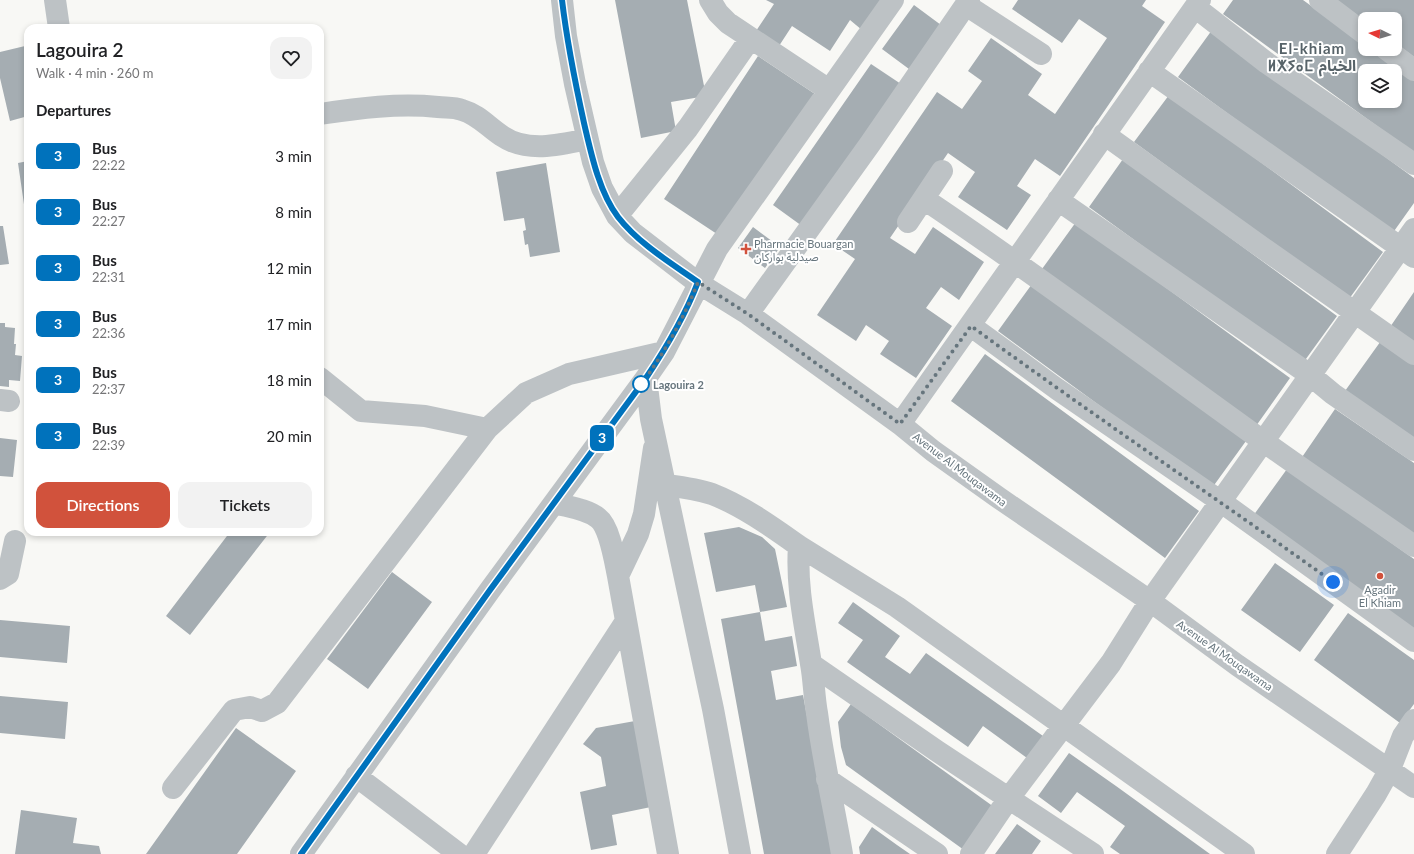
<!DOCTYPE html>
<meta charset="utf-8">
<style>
body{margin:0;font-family:Lato,"Noto Sans Arabic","Noto Sans Tifinagh",sans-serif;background:#f2f2f2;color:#202124;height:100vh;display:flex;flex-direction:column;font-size:15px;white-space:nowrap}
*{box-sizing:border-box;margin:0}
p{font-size:13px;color:#757577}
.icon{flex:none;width:22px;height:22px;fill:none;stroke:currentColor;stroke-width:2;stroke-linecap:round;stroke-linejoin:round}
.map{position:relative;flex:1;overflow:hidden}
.panel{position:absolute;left:24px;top:24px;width:300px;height:512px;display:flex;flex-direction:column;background:#fff;border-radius:12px;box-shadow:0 2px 6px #0003}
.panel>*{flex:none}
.badge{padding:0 8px;border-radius:6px;font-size:14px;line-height:26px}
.needle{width:26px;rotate:275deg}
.buttons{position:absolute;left:1358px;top:12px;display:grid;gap:8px}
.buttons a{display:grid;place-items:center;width:44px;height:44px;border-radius:8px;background:#fff;box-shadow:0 2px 6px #0003;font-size:20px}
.you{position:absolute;width:20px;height:20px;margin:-10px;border:3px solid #fff;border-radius:50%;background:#1a73e8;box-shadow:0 0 0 6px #1a73e833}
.map>.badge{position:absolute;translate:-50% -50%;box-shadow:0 0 0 2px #fff}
h2{padding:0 12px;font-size:15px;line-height:36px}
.round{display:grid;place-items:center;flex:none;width:42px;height:42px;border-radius:12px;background:#f2f2f2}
.overview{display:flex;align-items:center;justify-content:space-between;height:68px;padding:0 12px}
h1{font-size:19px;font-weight:600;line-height:30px}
.action{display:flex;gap:8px;margin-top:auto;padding:8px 12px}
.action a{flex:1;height:46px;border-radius:12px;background:#d1523c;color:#fff;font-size:16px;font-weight:600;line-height:46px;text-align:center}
.action a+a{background:#f2f2f2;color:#202124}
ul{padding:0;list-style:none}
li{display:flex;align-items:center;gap:12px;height:56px;padding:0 12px}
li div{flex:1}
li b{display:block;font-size:15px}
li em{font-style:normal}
li .badge{min-width:44px;font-weight:700;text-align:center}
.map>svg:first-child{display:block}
.building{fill:#a5adb2;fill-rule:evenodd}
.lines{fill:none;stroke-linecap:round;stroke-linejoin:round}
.minor{stroke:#bdc2c5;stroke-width:22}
.line-casing{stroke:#fff;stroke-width:9}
.line{stroke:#0072bc;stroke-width:6}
.walk{stroke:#66757d;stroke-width:4;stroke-dasharray:0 7.2}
.poi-dot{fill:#d1523c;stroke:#fff;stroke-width:1.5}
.stop-dot{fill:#fff;stroke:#0072bc;stroke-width:2}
.labels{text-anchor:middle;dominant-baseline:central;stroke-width:4;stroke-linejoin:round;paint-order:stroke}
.poi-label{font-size:11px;fill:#66757d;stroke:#fff;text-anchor:start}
.stop-label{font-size:11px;font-weight:bold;fill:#66757d;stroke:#fff;text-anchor:start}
.street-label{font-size:11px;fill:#66757d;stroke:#fff}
.district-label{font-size:15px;font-weight:bold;letter-spacing:1px;fill:#576369;stroke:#fff}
</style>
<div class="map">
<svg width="1414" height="854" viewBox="0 0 1414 854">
<rect width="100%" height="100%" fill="#f8f8f5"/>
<path class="building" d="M 615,0 L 687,0 L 706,96 L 671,102 L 676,131 L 641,138 Z
M 766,0 L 883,0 L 862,30 L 850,20 L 830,51 L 792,26 L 777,49 L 754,34 L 774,4 Z
M 1018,0 L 1146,0 L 1142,6 L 1165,22 L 1060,176 L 1035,159 L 1017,186 L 1031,195 L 1007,230 L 958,197 L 975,172 L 948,153 L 890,238 L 915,254 L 933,227 L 984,262 L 959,300 L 941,287 L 926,308 L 952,326 L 916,378 L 880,354 L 889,341 L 866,325 L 856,341 L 817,315 L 855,259 L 833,244 L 937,92 L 962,109 L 982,81 L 968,71 L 991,38 L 1042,74 L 1028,95 L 1055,114 L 1107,38 L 1079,19 L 1062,43 L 1012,9 Z
M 1233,0 L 1303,0 L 1365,45 L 1365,49 L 1370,49 L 1414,81 L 1414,153 L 1223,14 ZM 1365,71 L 1395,71 L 1395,101 L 1365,101 Z
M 1336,0 L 1414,0 L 1414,57 L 1395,43 L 1395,19 L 1365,19 L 1365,21 Z
M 914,5 L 941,25 L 909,69 L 882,49 Z
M 1212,30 L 1414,178 L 1414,203 L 1392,234 L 1178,77 Z
M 25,46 L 28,57 L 28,116 L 10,121 L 0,78 L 0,52 Z
M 758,56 L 818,96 L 723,238 L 664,199 Z
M 871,64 L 901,84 L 802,226 L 773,205 Z
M 1169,95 L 1383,252 L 1349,299 L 1134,142 Z
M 1123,159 L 1337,316 L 1303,363 L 1089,207 Z
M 28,161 L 28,225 L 27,225 L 18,163 Z
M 546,163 L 560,252 L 530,257 L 528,244 L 525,245 L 523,231 L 526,230 L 524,218 L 504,221 L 496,172 Z
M 1076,222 L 1290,378 L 1256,426 L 1042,269 Z
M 0,226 L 3,226 L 9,264 L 0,265 Z
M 753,227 L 780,247 L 765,268 L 738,248 Z
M 1032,284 L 1246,441 L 1212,488 L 998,331 Z
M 1414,292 L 1414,348 L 1388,330 Z
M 0,323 L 5,323 L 5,327 L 15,328 L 14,344 L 16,344 L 15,355 L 22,356 L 20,381 L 9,380 L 9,387 L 0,386 Z
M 1383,338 L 1414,359 L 1414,440 L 1345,391 Z
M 985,354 L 1199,511 L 1165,558 L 951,401 Z
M 1335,409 L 1414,463 L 1414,543 L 1298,463 Z
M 0,438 L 17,440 L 13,477 L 0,476 Z
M 1287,469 L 1414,559 L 1414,631 L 1253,516 Z
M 739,527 L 762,537 L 775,549 L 787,607 L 760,612 L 755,585 L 716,592 L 704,533 Z
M 230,532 L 270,532 L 190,635 L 166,616 Z
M 1275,563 L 1334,605 L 1300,652 L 1241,610 Z
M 392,572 L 432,602 L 368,689 L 327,659 Z
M 853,602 L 900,636 L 885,657 L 910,674 L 926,653 L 1043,736 L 1027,758 L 983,726 L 968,747 L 847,662 L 863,640 L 838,623 Z
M 760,612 L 765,641 L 792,636 L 797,666 L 771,671 L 776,700 L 803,695 L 833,854 L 764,854 L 721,619 Z
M 1348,613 L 1414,660 L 1414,704 L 1400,723 L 1314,660 Z
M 0,620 L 70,626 L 67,663 L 0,657 Z
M 0,696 L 68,702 L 65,739 L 0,733 Z
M 851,704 L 994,807 L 964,850 L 846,765 L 841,747 L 838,722 Z
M 635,721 L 651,807 L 612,815 L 617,845 L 591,850 L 580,792 L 606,786 L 601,757 L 583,744 L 596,728 Z
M 236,728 L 296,771 L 237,854 L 146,854 Z
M 1069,753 L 1116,786 L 1210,854 L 1120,854 L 1110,847 L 1125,826 L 1077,792 L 1061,813 L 1038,796 Z
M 21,810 L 77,818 L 73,843 L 99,846 L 101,854 L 15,854 Z
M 1017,824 L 1041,841 L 1032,854 L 995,854 Z
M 872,827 L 897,845 L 910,854 L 860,854 L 859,847 Z"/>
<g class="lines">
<path class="minor" d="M 55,0 L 59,28
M 562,0 L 566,36 L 575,84 L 593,162 L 602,188 L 617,216 L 633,233 L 698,283 L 748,314 L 900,424 L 933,451 L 999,498 L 1150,601 L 1237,665 L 1414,787
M 710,0 L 718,13 L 728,23 L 829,90
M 1320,0 L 1365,34
M 966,5 L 1041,54
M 1195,7 L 1267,63 L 1414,164
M 1386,49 L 1414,70
M 1149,71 L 1414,257
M 320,114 C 359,108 398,103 438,107 C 446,108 454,107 462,110 C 479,115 488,127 502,136 C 527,153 560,145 587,139
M 1104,134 L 1253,241 L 1414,354
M 924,199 C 1039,276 1150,360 1263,441 C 1313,477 1364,511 1414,546
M 1058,200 L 1310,375 L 1333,394 L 1414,450
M 617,216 L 688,128 L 750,39
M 908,222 L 942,171
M 748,314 L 870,144 L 969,0
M 971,326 L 1057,389 L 1220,501 L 1414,641
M 320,378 L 361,411 L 425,416 L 487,429
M 646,378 L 651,419 L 713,709 L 740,854
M 0,400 L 9,401
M 900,424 L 1200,0
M 666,485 C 681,487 697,489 712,494 C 743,506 772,527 799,546 C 796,586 805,625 811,664 C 814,680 814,697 817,713 C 823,760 834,807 842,854
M 554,503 C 568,507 587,509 598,518 C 610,527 615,562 618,576 L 668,854
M 799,546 L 897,607 L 1244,854
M 618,576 L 638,534 L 644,514 L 654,448
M 0,579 L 8,574 L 15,541
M 811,664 L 937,751 L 1093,854
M 356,776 L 459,854
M 827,779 L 937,854
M 173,788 L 234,710 L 250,707 L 262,711 L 277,703 L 487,429 L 526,393 L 569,374 L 664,352
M 301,854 L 490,590 L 646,378 L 664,352 L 717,249 L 893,0
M 474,854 L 626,621
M 971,854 L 1009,798 L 1111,663 L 1150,601 L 1414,229
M 1337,854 L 1376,794 L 1390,769 L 1403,736 L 1414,720"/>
</g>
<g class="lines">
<g class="line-casing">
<path id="line" d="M 301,854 L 490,590 L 646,378 C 666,348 685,316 698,282 C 671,263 639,244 618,217 C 599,192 591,153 584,123 C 575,82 567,42 562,0"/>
</g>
<use href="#line" class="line"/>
<path class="walk" d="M 641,384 L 637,390 C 662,357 683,321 698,282 L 748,314 L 900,424 L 971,326 C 1090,413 1213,496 1333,582"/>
</g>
<g class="poi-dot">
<path d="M744 243h4v4h4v4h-4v4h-4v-4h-4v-4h4z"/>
<circle cx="1380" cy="576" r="4"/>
</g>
<circle class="stop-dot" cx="641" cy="384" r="8"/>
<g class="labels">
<g class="poi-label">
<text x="754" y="243">Pharmacie Bouargan<tspan x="754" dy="13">صيدلية بواركان</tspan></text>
<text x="1380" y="589" text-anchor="middle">Agadir<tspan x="1380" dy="13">El Khiam</tspan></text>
</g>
<g class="stop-label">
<text x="653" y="384">Lagouira 2</text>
</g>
<g class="street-label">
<text transform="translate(960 469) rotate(37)">Avenue Al Mouqawama</text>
<text transform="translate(1225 655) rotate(35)">Avenue Al Mouqawama</text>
</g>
<g class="district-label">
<text x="1312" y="48">El-khiam<tspan x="1312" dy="17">ⵍⵅⵢⴰⵎ الخيام</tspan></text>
</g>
</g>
</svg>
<div class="buttons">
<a><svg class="needle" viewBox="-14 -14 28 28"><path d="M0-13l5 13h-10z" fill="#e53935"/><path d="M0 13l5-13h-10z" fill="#757577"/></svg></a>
<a><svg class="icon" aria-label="layers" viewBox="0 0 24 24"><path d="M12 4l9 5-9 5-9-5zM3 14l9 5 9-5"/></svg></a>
</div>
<div class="you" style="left:1333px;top:582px"></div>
<b class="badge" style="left:602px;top:438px;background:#0072bc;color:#fff">3</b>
<section class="panel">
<div class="overview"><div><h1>Lagouira 2</h1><p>Walk · 4 min · 260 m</p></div><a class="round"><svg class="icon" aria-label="heart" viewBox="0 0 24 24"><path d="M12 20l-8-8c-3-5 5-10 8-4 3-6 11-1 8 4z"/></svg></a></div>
<h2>Departures</h2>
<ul>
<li><span class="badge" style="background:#0072bc;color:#fff">3</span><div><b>Bus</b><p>22:22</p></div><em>3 min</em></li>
<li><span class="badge" style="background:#0072bc;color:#fff">3</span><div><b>Bus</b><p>22:27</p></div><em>8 min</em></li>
<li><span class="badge" style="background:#0072bc;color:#fff">3</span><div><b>Bus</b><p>22:31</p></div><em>12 min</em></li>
<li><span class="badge" style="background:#0072bc;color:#fff">3</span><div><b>Bus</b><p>22:36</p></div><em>17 min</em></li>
<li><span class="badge" style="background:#0072bc;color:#fff">3</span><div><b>Bus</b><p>22:37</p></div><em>18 min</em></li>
<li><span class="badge" style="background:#0072bc;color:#fff">3</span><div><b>Bus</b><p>22:39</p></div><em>20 min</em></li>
</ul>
<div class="action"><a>Directions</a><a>Tickets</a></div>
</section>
</div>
